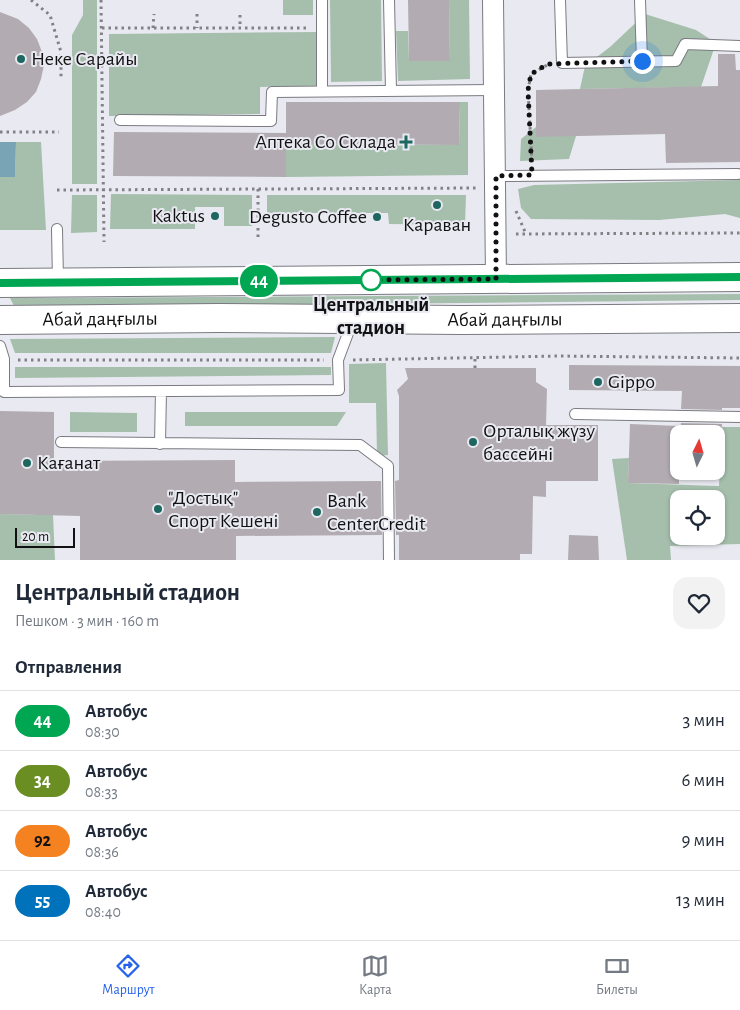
<!DOCTYPE html>
<html lang="ru">
<meta charset="utf-8">
<style>
body{margin:0;font-family:"Alegreya Sans",sans-serif;background:#f2f2f3;color:#1f2937;height:100vh;display:flex;flex-direction:column;font-size:19px;white-space:nowrap}
*{box-sizing:border-box;margin:0}
p{font-size:16px;color:#747a83}
.icon{flex:none;width:28px;height:28px;fill:none;stroke:currentColor;stroke-width:2;stroke-linecap:round;stroke-linejoin:round}
.map{position:relative;height:560px;overflow:hidden}
.sheet{display:flex;flex-direction:column;background:#fff;flex:1}
.sheet>*{flex:none}
.badge{padding:0 10px;border-radius:16px;font-size:18px;line-height:32px}
.needle{width:32px;rotate:5deg}
.buttons{position:absolute;left:670px;top:425px;display:grid;gap:10px}
.buttons a{display:grid;place-items:center;width:55px;height:55px;border-radius:10px;background:#fff;box-shadow:0 1px 4px #0004;font-size:25px}
.scale{position:absolute;left:15px;bottom:12px;width:60px;box-sizing:border-box;padding-left:5px;border:2px solid #111113;border-top:0;font-size:14px;line-height:18px;white-space:nowrap;color:#111113;-webkit-text-stroke:4px #e9e9f1;paint-order:stroke}
.you{position:absolute;width:25px;height:25px;margin:-12px;border:4px solid #fff;border-radius:50%;background:#1a73e8;box-shadow:0 0 0 8px #1a73e833}
.map>.badge{position:absolute;translate:-50% -50%;box-shadow:0 0 0 2px #fff}
h2{padding:0 15px;font-size:19px;line-height:45px}
.round{display:grid;place-items:center;flex:none;width:52px;height:52px;border-radius:15px;background:#f2f2f3}
.summary{display:flex;align-items:center;justify-content:space-between;height:85px;padding:0 15px}
h1{font-size:24px;font-weight:700;line-height:38px}
ul{padding:0;list-style:none}
li{display:flex;align-items:center;gap:15px;height:60px;padding:0 15px;border-top:1px solid #e0e1e3}
li div{flex:1}
li b{display:block;font-size:19px}
li em{font-style:normal}
li .badge{min-width:55px;font-weight:700;text-align:center}
.tab-bar{display:flex;justify-content:space-around;align-items:center;height:70px;border-top:1px solid #e0e1e3;background:#fff;font-size:14px;color:#747a83}
.tab-bar a{display:grid;justify-items:center;gap:2px}
.tab-bar .selected{color:#2563eb}
.map>svg:first-child{display:block}
.green{fill:#a5bfac;fill-rule:evenodd}
.water{fill:#79a4b6}
.building{fill:#b2acb2}
.lines{fill:none;stroke-linecap:round;stroke-linejoin:round}
.lane-casing{stroke:#7a7a81;stroke-width:12}
.street-casing{stroke:#7a7a81;stroke-width:22}
.secondary-casing{stroke:#7a7a81;stroke-width:30}
.path{stroke:#818186;stroke-width:3;stroke-dasharray:2.5 4;stroke-linecap:butt}
.lane{stroke:#fff;stroke-width:10}
.street{stroke:#fff;stroke-width:20}
.secondary{stroke:#fff;stroke-width:28}
.line-casing{stroke:#fff;stroke-width:11}
.line{stroke:#00a651;stroke-width:8}
.walk{stroke:#111113;stroke-width:5;stroke-dasharray:0 9}
.poi-dot{fill:#1d6760;stroke:#e9e9f1;stroke-width:2}
.stop-dot{fill:#fff;stroke:#00a651;stroke-width:2.5}
.labels{text-anchor:middle;dominant-baseline:central;stroke-width:4;stroke-linejoin:round;paint-order:stroke}
.poi-label{font-size:20px;fill:#111113;stroke:#e9e9f1;text-anchor:start}
.stop-label{font-size:20px;font-weight:bold;fill:#111113;stroke:#e9e9f1}
.street-label{font-size:20px;fill:#111113;stroke:#e9e9f1}
</style>
<div class="map">
<svg width="740" height="560" viewBox="0 0 740 560">
<rect width="100%" height="100%" fill="#e9e9f1"/>
<path class="green" d="M 83,0 L 97,0 L 97,184 L 72,184 L 72,35 L 83,15 Z
M 283,0 L 313,0 L 313,15 L 283,15 Z
M 330,0 L 381,0 L 382,81 L 331,82 Z
M 449,0 L 469,0 L 470,79 L 398,81 L 396,31 L 408,31 L 409,61 L 450,61 Z
M 645,14 L 696,30 L 716,43 L 701,87 L 580,89 L 585,66 L 610,47 Z
M 316,32 L 317,86 L 260,87 L 260,114 L 109,116 L 109,34 Z
M 460,102 L 468,102 L 468,175 L 286,177 L 286,144 L 459,145 Z
M 536,127 L 576,136 L 569,159 L 520,161 L 521,139 Z
M 16,142 L 41,142 L 46,230 L 0,230 L 0,177 L 15,176 Z
M 740,180 L 740,218 L 725,214 L 659,220 L 531,219 L 521,208 L 518,189 L 534,185 Z
M 111,194 L 252,195 L 252,226 L 224,226 L 224,207 L 195,207 L 195,229 L 110,229 Z
M 72,195 L 97,195 L 97,232 L 71,233 Z
M 267,195 L 466,195 L 465,225 L 389,224 L 388,213 L 267,213 Z
M 740,294 L 740,300 L 15,308 L 10,298 Z
M 335,337 L 331,353 L 15,353 L 10,339 Z
M 386,363 L 388,455 L 377,456 L 376,403 L 349,403 L 349,364 Z
M 15,367 L 331,367 L 331,375 L 15,378 Z
M 70,412 L 137,413 L 137,432 L 70,432 Z
M 185,412 L 346,412 L 337,426 L 185,426 Z
M 721,427 L 740,427 L 740,544 L 670,546 L 671,560 L 627,560 L 612,459 L 629,458 L 628,483 L 719,486 ZM 679,499 L 716,499 L 716,536 L 679,536 Z
M 0,514 L 53,515 L 55,560 L 0,560 Z"/>
<path class="water" d="M 0,142 L 16,142 L 15,177 L 0,177 Z"/>
<path class="building" d="M 408,0 L 449,0 L 450,61 L 409,61 Z
M 0,12 L 18,19 L 29,28 L 37,39 L 42,52 L 44,65 L 41,79 L 36,92 L 27,102 L 15,110 L 0,116 Z
M 718,54 L 735,54 L 736,70 L 740,70 L 740,162 L 666,163 L 665,134 L 536,137 L 536,90 L 718,86 Z
M 286,102 L 460,102 L 459,145 L 286,144 L 286,177 L 113,176 L 114,132 L 286,133 Z
M 569,365 L 740,366 L 740,408 L 722,408 L 722,410 L 681,409 L 682,391 L 569,390 Z
M 405,368 L 536,368 L 536,382 L 547,389 L 546,425 L 598,425 L 598,481 L 546,481 L 546,497 L 533,496 L 532,554 L 520,554 L 520,560 L 399,560 L 399,535 L 396,535 L 395,481 L 399,480 L 399,396 L 397,390 L 408,379 Z
M 0,411 L 54,412 L 54,461 L 235,460 L 235,482 L 381,481 L 382,535 L 236,536 L 236,560 L 80,560 L 80,516 L 0,514 Z
M 681,423 L 722,424 L 721,434 L 681,434 Z
M 630,424 L 679,426 L 679,484 L 628,483 Z
M 569,535 L 598,536 L 599,560 L 568,560 Z"/>
<g class="lines">
<g class="lane-casing">
<path id="lane" d="M 322,0 L 322,91
M 389,0 L 391,91
M 560,0 L 562,63 L 676,61 L 685,44 L 740,46
M 640,0 L 642,61
M 120,120 L 271,121 L 272,92 L 494,90
M 496,176 L 738,174
M 57,229 L 58,281
M 0,346 L 4,359 L 4,392 L 339,390 L 338,360 L 353,320
M 575,414 L 740,417
M 61,442 L 360,445 L 388,466 L 389,560
M 160,444 L 161,391"/>
</g>
<g class="street-casing">
<path id="street" d="M 493,0 L 496,279"/>
</g>
<g class="secondary-casing">
<g id="secondary">
<path d="M 0,283 L 740,277"/>
<path id="s1" d="M 0,320 L 219,318 L 461,320 L 740,318"/>
</g>
</g>
<path class="path" d="M 31,0 L 50,15 L 61,52 L 61,77
M 101,0 L 104,242
M 197,14 L 197,28
M 240,15 L 240,28
M 102,28 L 309,28
M 153,28 L 154,14
M 0,132 L 59,132
M 532,162 L 528,90 L 531,74 L 549,64
M 258,189 L 258,239
M 57,190 L 477,188
M 516,211 L 526,234
M 516,234 L 740,233
M 18,360 L 324,360
M 353,360 L 558,356 L 740,358
M 475,368 L 475,357"/>
<use href="#lane" class="lane"/>
<use href="#street" class="street"/>
<use href="#secondary" class="secondary"/>
</g>
<g class="lines">
<g class="line-casing">
<path id="line" d="M 0,283 L 740,277"/>
</g>
<use href="#line" class="line"/>
<path class="walk" d="M 371,280 L 496,279 L 496,176 L 532,175 L 528,90 L 531,74 L 548,64 L 642,61"/>
</g>
<g class="poi-dot">
<circle cx="21" cy="59" r="5"/>
<path d="M403.5 134.5h5v5h5v5h-5v5h-5v-5h-5v-5h5z"/>
<circle cx="437" cy="205" r="5"/>
<circle cx="215" cy="216" r="5"/>
<circle cx="377" cy="217" r="5"/>
<circle cx="598" cy="382" r="5"/>
<circle cx="473" cy="442" r="5"/>
<circle cx="27" cy="463" r="5"/>
<circle cx="158" cy="509" r="5"/>
<circle cx="317" cy="512" r="5"/>
</g>
<circle class="stop-dot" cx="371" cy="280" r="10"/>
<g class="labels">
<g class="poi-label">
<text x="31" y="59">Неке Сарайы</text>
<text x="396" y="142" text-anchor="end">Аптека Со Склада</text>
<text x="205" y="216" text-anchor="end">Kaktus</text>
<text x="367" y="217" text-anchor="end">Degusto Coffee</text>
<text x="437" y="225" text-anchor="middle">Караван</text>
<text x="608" y="382">Gippo</text>
<text x="483" y="431">Орталық жүзу<tspan x="483" dy="23">бассейні</tspan></text>
<text x="37" y="463">Кағанат</text>
<text x="168" y="498">"Достық"<tspan x="168" dy="23">Спорт Кешені</tspan></text>
<text x="327" y="501">Bank<tspan x="327" dy="23">CenterCredit</tspan></text>
</g>
<g class="stop-label">
<text x="371" y="305">Центральный<tspan x="371" dy="23">стадион</tspan></text>
</g>
<g class="street-label">
<text stroke="none"><textPath href="#s1" startOffset="100">Абай даңғылы</textPath></text>
<text stroke="none"><textPath href="#s1" startOffset="505">Абай даңғылы</textPath></text>
</g>
</g>
</svg>
<div class="buttons">
<a><svg class="needle" viewBox="-14 -14 28 28"><path d="M0-13l5 13h-10z" fill="#e53935"/><path d="M0 13l5-13h-10z" fill="#747a83"/></svg></a>
<a><svg class="icon" aria-label="locate" viewBox="0 0 24 24"><circle cx="12" cy="12" r="6"/><path d="M12 2v4M12 18v4M2 12h4M18 12h4"/></svg></a>
</div>
<div class="scale">20 m</div>
<div class="you" style="left:642px;top:61px"></div>
<b class="badge" style="left:259px;top:281px;background:#00a651;color:#fff">44</b>
</div>
<section class="sheet">
<div class="summary"><div><h1>Центральный стадион</h1><p>Пешком · 3 мин · 160 m</p></div><a class="round"><svg class="icon" aria-label="heart" viewBox="0 0 24 24"><path d="M12 20l-8-8c-3-5 5-10 8-4 3-6 11-1 8 4z"/></svg></a></div>
<h2>Отправления</h2>
<ul>
<li><span class="badge" style="background:#00a651;color:#fff">44</span><div><b>Автобус</b><p>08:30</p></div><em>3 мин</em></li>
<li><span class="badge" style="background:#6b8e23;color:#fff">34</span><div><b>Автобус</b><p>08:33</p></div><em>6 мин</em></li>
<li><span class="badge" style="background:#f58220;color:#111">92</span><div><b>Автобус</b><p>08:36</p></div><em>9 мин</em></li>
<li><span class="badge" style="background:#0072bc;color:#fff">55</span><div><b>Автобус</b><p>08:40</p></div><em>13 мин</em></li>
</ul>
</section>
<nav class="tab-bar">
<a class="selected"><svg class="icon" aria-label="directions" viewBox="0 0 24 24"><path d="M12 3l9 9-9 9-9-9zM9 14v-3h6M13 9l2 2-2 2"/></svg>Маршрут</a>
<a><svg class="icon" aria-label="map" viewBox="0 0 24 24"><path d="M3 6l6-2 6 2 6-2v14l-6 2-6-2-6 2zM9 4v14M15 6v14"/></svg>Карта</a>
<a><svg class="icon" aria-label="tickets" viewBox="0 0 24 24"><path d="M3 7h18v10H3zM15 7v10"/></svg>Билеты</a>
</nav>
